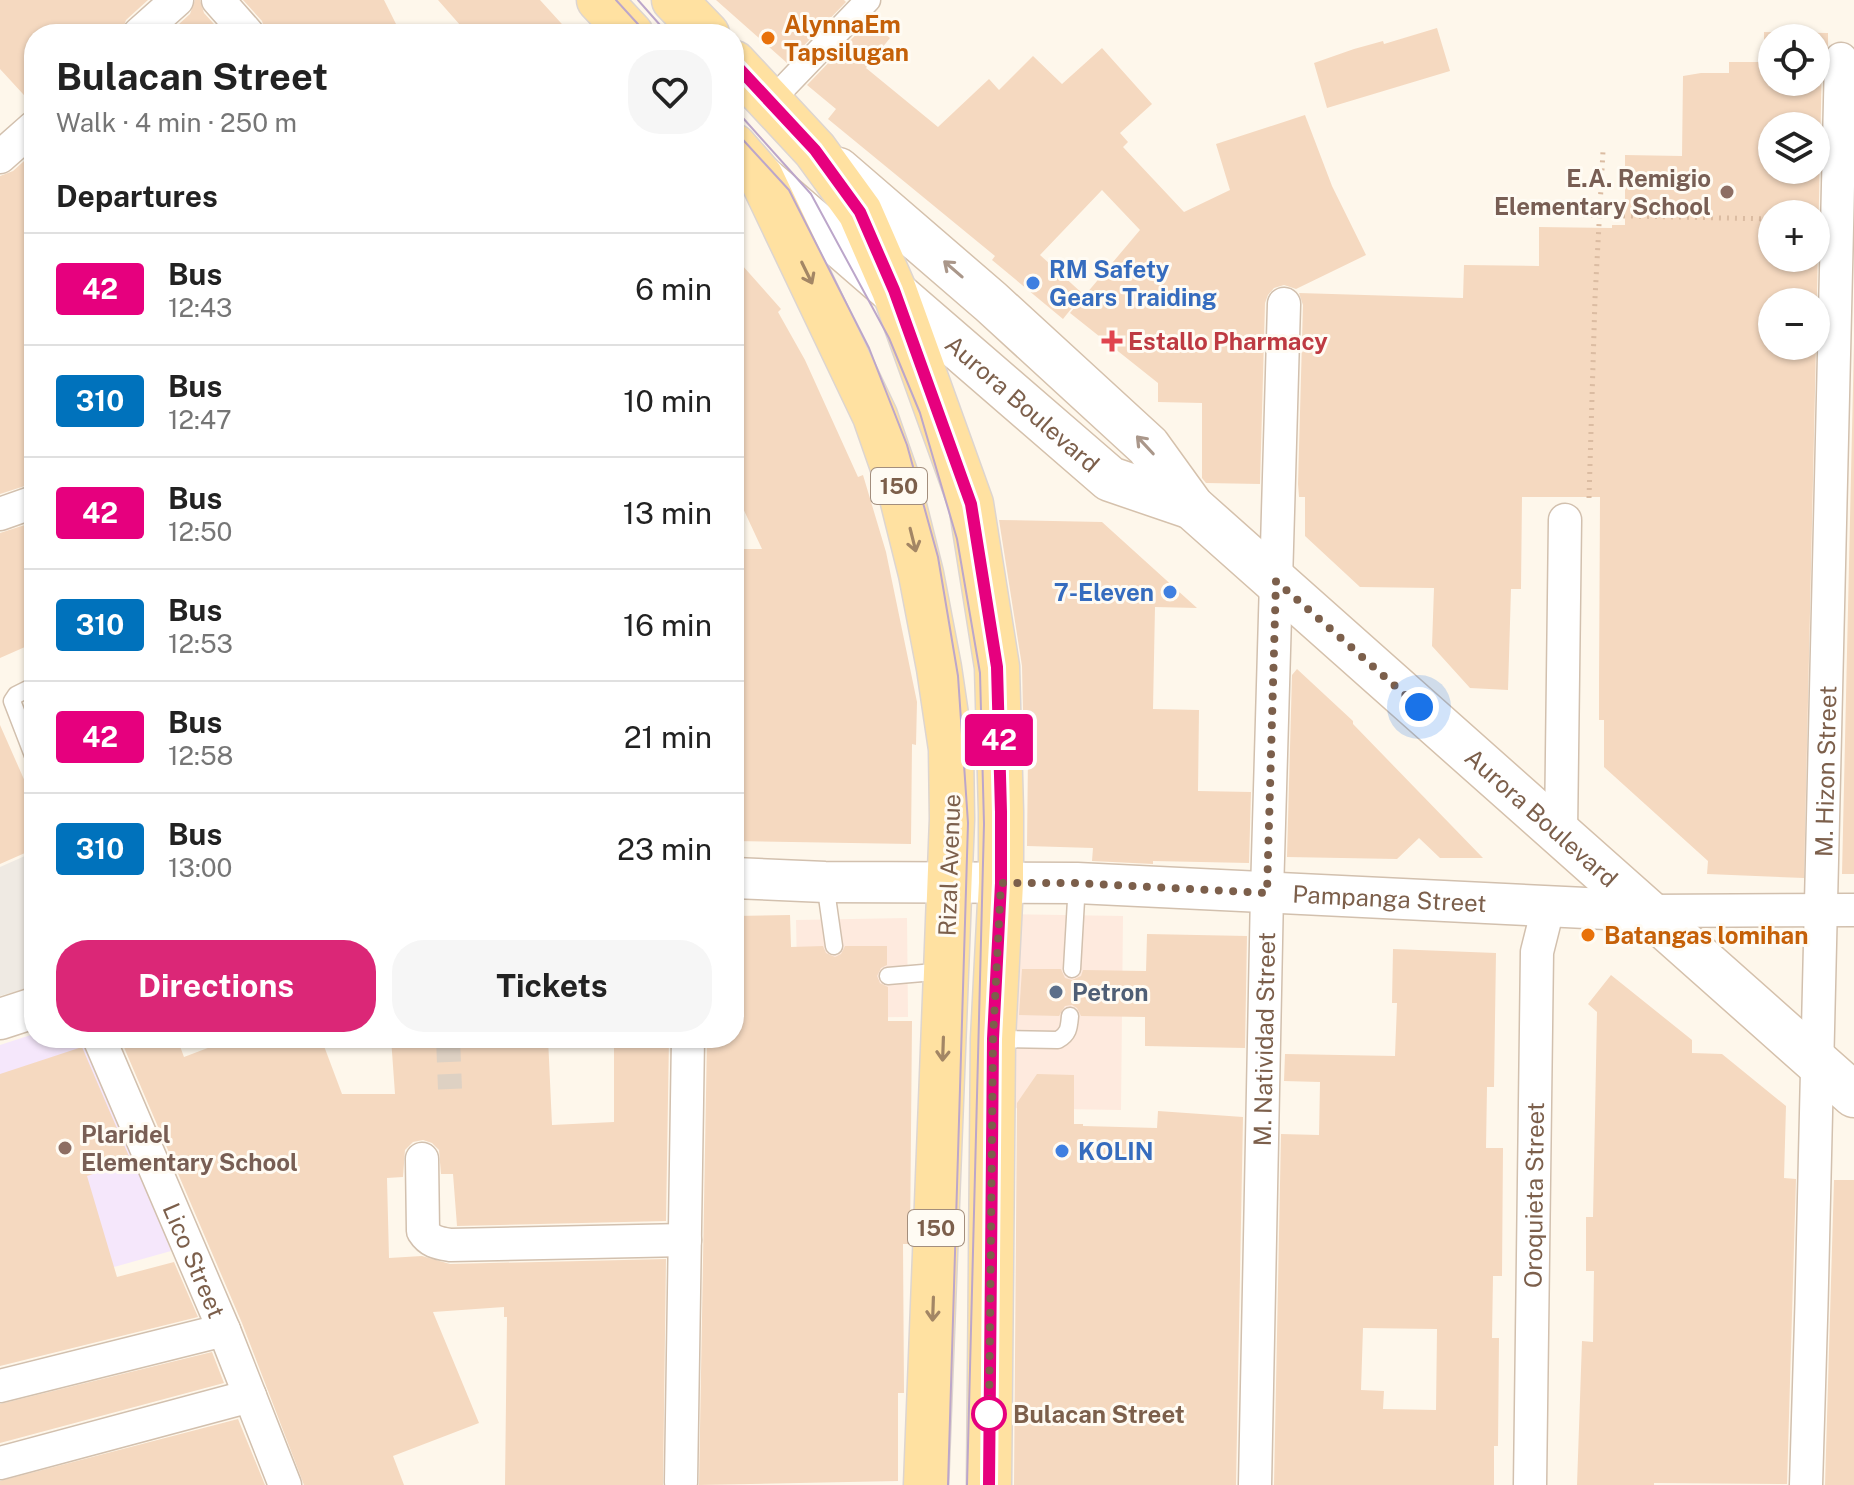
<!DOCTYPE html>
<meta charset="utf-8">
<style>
body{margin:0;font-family:"Public Sans",sans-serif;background:#f6f6f6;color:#222;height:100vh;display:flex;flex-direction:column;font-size:30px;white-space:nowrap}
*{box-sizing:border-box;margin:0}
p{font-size:26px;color:#767676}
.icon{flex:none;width:44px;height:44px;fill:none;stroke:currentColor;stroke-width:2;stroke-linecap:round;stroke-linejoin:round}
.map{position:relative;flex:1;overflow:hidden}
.side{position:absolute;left:24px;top:24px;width:720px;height:1024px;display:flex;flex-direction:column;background:#fff;border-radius:32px;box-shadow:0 2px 6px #0004}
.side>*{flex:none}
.badge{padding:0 16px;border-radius:6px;font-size:28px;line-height:52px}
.tools{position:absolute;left:1758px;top:24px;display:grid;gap:16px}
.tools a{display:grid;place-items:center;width:72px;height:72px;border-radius:50%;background:#fff;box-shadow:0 2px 6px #0004;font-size:40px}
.you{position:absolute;width:40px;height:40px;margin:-20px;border:6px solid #fff;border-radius:50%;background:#1a73e8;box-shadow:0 0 0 12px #1a73e833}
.map>.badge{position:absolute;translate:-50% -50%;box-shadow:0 0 0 4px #fff}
h2{padding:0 32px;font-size:30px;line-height:72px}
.round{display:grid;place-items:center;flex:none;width:84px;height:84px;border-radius:32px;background:#f6f6f6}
.head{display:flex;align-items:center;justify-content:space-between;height:136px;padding:0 32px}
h1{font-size:38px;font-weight:700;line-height:60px}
.action{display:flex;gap:16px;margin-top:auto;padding:16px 32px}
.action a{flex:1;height:92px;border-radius:32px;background:#db2777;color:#fff;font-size:32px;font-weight:700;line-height:92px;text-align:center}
.action a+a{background:#f6f6f6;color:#222}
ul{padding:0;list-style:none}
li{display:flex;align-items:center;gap:24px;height:112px;padding:0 32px;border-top:2px solid #e0e0e0}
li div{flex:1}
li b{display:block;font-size:30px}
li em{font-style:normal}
li .badge{min-width:88px;font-weight:700;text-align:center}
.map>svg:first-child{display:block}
.commercial{fill:#feeade}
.industrial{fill:#efeae3}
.education{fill:#f5e7fb}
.building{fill:#f5d9c0;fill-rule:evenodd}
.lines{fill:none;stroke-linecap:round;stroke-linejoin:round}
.pedestrian-tunnel{stroke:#ded1c3;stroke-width:24;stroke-dasharray:24 12;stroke-linecap:butt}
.service-casing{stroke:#d2c0ae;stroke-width:19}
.pedestrian-casing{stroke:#d2c0ae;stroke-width:27}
.minor-casing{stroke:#d2c0ae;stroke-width:35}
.tertiary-casing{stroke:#d2c0ae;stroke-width:43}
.secondary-casing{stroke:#d5c1ac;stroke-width:47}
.primary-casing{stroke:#ddd5d0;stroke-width:47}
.path{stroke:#dbbca2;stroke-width:5;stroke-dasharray:2 6;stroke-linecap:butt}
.service{stroke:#fff;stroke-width:16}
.pedestrian{stroke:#fff;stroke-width:24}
.minor{stroke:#fff;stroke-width:32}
.tertiary{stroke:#fff;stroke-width:40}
.secondary{stroke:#fff;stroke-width:44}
.primary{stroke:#ffe1a1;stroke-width:44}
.tram{stroke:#bca6ca;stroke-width:2}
.oneway{stroke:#aa978a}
.oneway2{stroke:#a38665}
.line-casing{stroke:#fff;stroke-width:18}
.line{stroke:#e6007e;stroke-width:12}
.walk{stroke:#7c5f4b;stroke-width:8;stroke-dasharray:0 14.4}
.food-dot{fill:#e8710a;stroke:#fffbf3;stroke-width:3}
.education-dot{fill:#8d6e63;stroke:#fffbf3;stroke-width:3}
.shop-dot{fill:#3f7fe0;stroke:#fffbf3;stroke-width:3}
.health-dot{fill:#e0444e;stroke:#fffbf3;stroke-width:3}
.service-dot{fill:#5c6f8a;stroke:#fffbf3;stroke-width:3}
.stop-dot{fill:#fff;stroke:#e6007e;stroke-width:4}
.labels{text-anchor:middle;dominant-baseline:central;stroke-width:6;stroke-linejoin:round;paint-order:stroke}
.shield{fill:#fffbf3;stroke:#a38e7d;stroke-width:2}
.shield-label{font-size:22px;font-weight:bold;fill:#7c5f4b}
.food-label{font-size:24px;font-weight:bold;fill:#c56008;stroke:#fffbf3;text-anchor:start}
.education-label{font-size:24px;font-weight:bold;fill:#785e54;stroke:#fffbf3;text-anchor:end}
.shop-label{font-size:24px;font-weight:bold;fill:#366cbe;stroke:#fffbf3;text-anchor:start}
.health-label{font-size:24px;font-weight:bold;fill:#be3a42;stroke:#fffbf3;text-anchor:start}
.street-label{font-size:24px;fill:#7c5f4b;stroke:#fffbf3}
.service-label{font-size:24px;font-weight:bold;fill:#4e5e75;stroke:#fffbf3;text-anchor:start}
.stop-label{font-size:24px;font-weight:bold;fill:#7c5f4b;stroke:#fffbf3;text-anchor:start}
</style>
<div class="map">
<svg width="1854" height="1485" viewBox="0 0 1854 1485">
<rect width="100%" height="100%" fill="#fef7eb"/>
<path class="commercial" d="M 1007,914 L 1123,916 L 1121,1110 L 1005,1108 Z
M 907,918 L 908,1017 L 798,1018 L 796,920 Z"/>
<path class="industrial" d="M 34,852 L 34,986 L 0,996 L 0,867 Z"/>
<path class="education" d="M 34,1034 L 34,1038 L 88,1038 L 171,1251 L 0,1299 L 0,1045 Z"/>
<path class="building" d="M 0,0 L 148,0 L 126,20 L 121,34 L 34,34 L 34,106 L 0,69 Z
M 195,0 L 200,0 L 204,13 L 223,34 L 168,34 L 190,14 Z
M 243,0 L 384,0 L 401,34 L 266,34 L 262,21 Z
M 438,0 L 540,0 L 571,34 L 468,34 Z
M 716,0 L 844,0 L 846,2 L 787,63 Z
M 869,21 L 890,38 L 866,68 L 938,127 L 989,79 L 999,90 L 1033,56 L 1062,84 L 1102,48 L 1152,104 L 1120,133 L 1128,142 L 1123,147 L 1184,212 L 1230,190 L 1216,144 L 1305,115 L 1332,186 L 1366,255 L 1296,289 L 1284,285 L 1274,288 L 1268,295 L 1265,303 L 1260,484 L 1206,483 L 1202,478 L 1202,403 L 1158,402 L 1158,383 L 1070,313 L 1140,230 L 1102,190 L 1040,255 L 1083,294 L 1063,319 L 992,260 L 995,256 L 828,119 L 836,109 L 807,85 Z
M 1437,28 L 1450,71 L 1327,108 L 1314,63 L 1354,49 L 1383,41 L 1384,44 Z
M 1764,32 L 1828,33 L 1828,46 L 1822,59 L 1816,342 L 1816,302 L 1772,302 L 1772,346 L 1816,346 L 1804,878 L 1707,874 L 1708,861 L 1604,767 L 1604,720 L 1599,720 L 1599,680 L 1600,497 L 1522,497 L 1521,589 L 1511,589 L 1508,690 L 1470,688 L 1432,646 L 1434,588 L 1360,587 L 1305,536 L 1305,497 L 1299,497 L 1298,484 L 1303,305 L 1299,293 L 1463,298 L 1464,265 L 1539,266 L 1539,227 L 1612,228 L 1612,225 L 1625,225 L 1625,155 L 1682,156 L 1683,76 L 1701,73 L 1729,73 L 1729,62 L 1764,62 ZM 1772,38 L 1816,38 L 1816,82 L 1772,82 ZM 1772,126 L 1816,126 L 1816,170 L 1772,170 ZM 1772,214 L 1816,214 L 1816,258 L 1772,258 Z
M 34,152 L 34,483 L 0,494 L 0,176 L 13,171 Z
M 734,256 L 781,309 L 778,312 L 805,360 L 858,477 L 863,475 L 886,552 L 917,702 L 916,745 L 912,744 L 911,844 L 734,841 L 734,549 L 762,549 L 734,489 Z
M 1854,342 L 1854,874 L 1842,874 Z
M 999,520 L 1102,522 L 1197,608 L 1155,607 L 1153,709 L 1199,710 L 1198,791 L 1251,792 L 1249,863 L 1153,861 L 1153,864 L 1092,861 L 1093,848 L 1027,846 L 1028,755 L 1024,755 L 1022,666 Z
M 34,522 L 34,643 L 0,658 L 0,533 Z
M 1297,669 L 1353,721 L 1353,724 L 1483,858 L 1440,858 L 1419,838 L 1397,859 L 1287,857 L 1292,675 Z
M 0,725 L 34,802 L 34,849 L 0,864 Z
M 790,915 L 791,947 L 823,946 L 826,953 L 835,957 L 841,954 L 845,946 L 887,946 L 887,965 L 881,968 L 877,976 L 880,983 L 888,987 L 888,1021 L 912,1021 L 910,1244 L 903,1244 L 904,1393 L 898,1393 L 898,1481 L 699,1485 L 707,1038 L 734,1038 L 734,916 Z
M 1147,934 L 1247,936 L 1245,1048 L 1145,1046 L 1145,1017 L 1081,1016 L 1077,1008 L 1072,1005 L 1065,1006 L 1059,1016 L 1019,1015 L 1022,969 L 1061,969 L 1065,978 L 1072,980 L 1081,976 L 1083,970 L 1146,971 Z
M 1393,949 L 1496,953 L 1494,1087 L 1487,1087 L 1486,1148 L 1503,1148 L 1502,1276 L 1493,1276 L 1492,1338 L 1499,1338 L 1498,1446 L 1494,1446 L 1494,1485 L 1274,1485 L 1281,1134 L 1319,1135 L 1320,1082 L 1284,1081 L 1285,1054 L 1395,1056 L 1397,1003 L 1392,1003 ZM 1363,1328 L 1437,1329 L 1436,1410 L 1383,1409 L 1384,1391 L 1361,1390 Z
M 1611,975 L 1692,1040 L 1692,1053 L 1722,1054 L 1786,1106 L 1784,1178 L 1796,1179 L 1787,1484 L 1654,1483 L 1654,1485 L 1577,1485 L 1582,1341 L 1593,1342 L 1594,1271 L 1586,1271 L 1586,1217 L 1593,1217 L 1597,1012 L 1588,1004 Z
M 120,1038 L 177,1038 L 184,1057 L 234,1038 L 321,1038 L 342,1094 L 395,1094 L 391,1038 L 548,1038 L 552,1125 L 614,1122 L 614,1038 L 669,1038 L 666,1221 L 457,1226 L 453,1174 L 441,1174 L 439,1150 L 432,1143 L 423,1140 L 413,1142 L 405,1150 L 403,1177 L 387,1178 L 389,1258 L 422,1256 L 450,1264 L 666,1259 L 663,1485 L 505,1485 L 507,1317 L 504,1317 L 504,1307 L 433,1312 L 479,1423 L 393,1456 L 404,1485 L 304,1485 L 242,1323 Z
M 82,1047 L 131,1161 L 87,1176 L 117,1277 L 174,1262 L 198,1317 L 0,1366 L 0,1074 Z
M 1037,1074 L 1074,1075 L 1074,1124 L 1083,1124 L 1083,1126 L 1157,1128 L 1158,1111 L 1243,1117 L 1236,1485 L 1014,1485 L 1017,1103 Z
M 1834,1180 L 1854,1180 L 1854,1485 L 1825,1485 Z
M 212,1352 L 224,1383 L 0,1443 L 0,1404 Z
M 238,1419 L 265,1485 L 0,1485 L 0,1481 Z"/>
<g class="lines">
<path class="pedestrian-tunnel" d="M 448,1038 L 450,1089"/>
<g class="service-casing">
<path id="service" d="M 34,686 L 16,695 L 12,701 L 34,758
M 825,883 L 834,946
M 1072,969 L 1077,883
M 888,976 L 946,971
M 994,1039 L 1058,1040 C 1069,1034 1069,1027 1070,1016"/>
</g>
<g class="pedestrian-casing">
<path id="pedestrian" d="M 771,101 L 868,0"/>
</g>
<g class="minor-casing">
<g id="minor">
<path d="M 218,0 L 248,34"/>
<path d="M 139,34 L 177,0"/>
<path d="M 0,157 L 34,127"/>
<path d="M 0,514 L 34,502"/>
<path d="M 1561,832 L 1565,520"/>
<path d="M 1647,911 L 1854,910"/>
<path id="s1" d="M 99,1038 L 224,1330 L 285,1485"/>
<path d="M 422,1159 L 423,1231 C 430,1242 438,1243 450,1245 L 685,1240"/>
<path d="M 0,1386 L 224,1330"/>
<path d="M 0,1463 L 250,1396"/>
<path d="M 681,1482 L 688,1038"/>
<path id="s2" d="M 1255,1485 L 1267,893 L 1284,304"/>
<path id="s3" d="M 1530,1485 L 1537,952 L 1548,908"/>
<path id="s4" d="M 1806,1485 C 1821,1010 1831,535 1841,59"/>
</g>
</g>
<g class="tertiary-casing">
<g id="tertiary">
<path id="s5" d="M 734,878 L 825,882 L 1077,883 L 1647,911"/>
<path d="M 0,1019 L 34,1008"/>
</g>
</g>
<g class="secondary-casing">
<g id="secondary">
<path id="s6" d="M 838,170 L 991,302 L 1148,446 L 1192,507 L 1854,1095"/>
<path id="s7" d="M 761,177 L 1110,479 L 1192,507"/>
</g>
</g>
<g class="primary-casing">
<path id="primary" d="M 599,0 L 631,34
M 674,0 L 707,34
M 734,63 L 815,150 L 860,212 L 894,290 L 971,504 L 997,667 L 1001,812 L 1001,883 L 993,1039 L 989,1485
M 734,146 L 761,177 L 875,416 L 898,482 L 921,574 L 939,668 L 951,749 L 952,819 L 926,1485"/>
</g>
<path class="path" d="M 1583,215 L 1772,219
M 1589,498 L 1595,298 L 1603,151"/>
<use href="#service" class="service"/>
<use href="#pedestrian" class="pedestrian"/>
<use href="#minor" class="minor"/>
<use href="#tertiary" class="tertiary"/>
<use href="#secondary" class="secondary"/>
<use href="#primary" class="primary"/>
<path class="tram" d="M 616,0 L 647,34
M 638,0 L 668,34
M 734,108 L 811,194 L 889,338 L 920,413 L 957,539 L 980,673 L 984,824 L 967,1485
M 734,130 L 789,190 L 869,348 L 907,445 L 938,557 L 958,676 L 968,823 L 948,1485"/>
</g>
<defs><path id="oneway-shaft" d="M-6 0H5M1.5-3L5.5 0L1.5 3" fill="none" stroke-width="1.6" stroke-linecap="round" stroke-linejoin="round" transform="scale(2)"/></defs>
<g class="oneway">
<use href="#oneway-shaft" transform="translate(953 269) rotate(-139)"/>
<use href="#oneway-shaft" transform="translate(1145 445) rotate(-133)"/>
</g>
<g class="oneway2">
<use href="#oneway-shaft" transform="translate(807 273) rotate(64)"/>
<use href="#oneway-shaft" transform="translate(913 540) rotate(76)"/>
<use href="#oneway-shaft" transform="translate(943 1049) rotate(92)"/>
<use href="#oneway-shaft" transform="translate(933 1309) rotate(92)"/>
</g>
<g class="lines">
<g class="line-casing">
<path id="line" d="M 734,63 L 815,150 L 860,212 L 894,290 L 971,504 L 997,667 L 1001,812 L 1001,883 L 993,1039 L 989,1485"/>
</g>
<use href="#line" class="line"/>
<path class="walk" d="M 989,1414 L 989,1421 L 993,1039 L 1001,883 L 1077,883 L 1267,893 L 1276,581 L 1419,707"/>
</g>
<g class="food-dot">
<circle cx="768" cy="38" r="8"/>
<circle cx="1588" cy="935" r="8"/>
</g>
<g class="education-dot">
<circle cx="1727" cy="192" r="8"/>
<circle cx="65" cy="1148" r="8"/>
</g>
<g class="shop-dot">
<circle cx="1033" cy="283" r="8"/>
<circle cx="1170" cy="592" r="8"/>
<circle cx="1062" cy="1151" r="8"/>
</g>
<path class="health-dot" d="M1108 329h8v8h8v8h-8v8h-8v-8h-8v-8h8z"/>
<circle class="service-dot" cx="1056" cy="992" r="8"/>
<circle class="stop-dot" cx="989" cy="1414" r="16"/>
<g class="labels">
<g class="shield">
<rect x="871" y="468" width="56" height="36" rx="6"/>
<rect x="908" y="1210" width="56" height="36" rx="6"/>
</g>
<g class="shield-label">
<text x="899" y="486">150</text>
<text x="936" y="1228">150</text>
</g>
<g class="food-label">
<text x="784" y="24">AlynnaEm<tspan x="784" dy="28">Tapsilugan</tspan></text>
<text x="1604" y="935">Batangas lomihan</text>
</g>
<g class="education-label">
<text x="1711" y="178">E.A. Remigio<tspan x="1711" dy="28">Elementary School</tspan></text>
<text x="81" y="1134" text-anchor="start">Plaridel<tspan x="81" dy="28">Elementary School</tspan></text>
</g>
<g class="shop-label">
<text x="1049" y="269">RM Safety<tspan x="1049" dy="28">Gears Traiding</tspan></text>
<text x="1154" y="592" text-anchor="end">7-Eleven</text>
<text x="1078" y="1151">KOLIN</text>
</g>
<g class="health-label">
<text x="1128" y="341">Estallo Pharmacy</text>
</g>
<g class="street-label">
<text stroke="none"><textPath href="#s7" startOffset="346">Aurora Boulevard</textPath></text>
<text stroke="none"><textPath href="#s4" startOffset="714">M. Hizon Street</textPath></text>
<text stroke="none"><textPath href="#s6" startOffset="958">Aurora Boulevard</textPath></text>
<text transform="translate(949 865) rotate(-88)">Rizal Avenue</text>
<text stroke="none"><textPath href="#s5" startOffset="656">Pampanga Street</textPath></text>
<text stroke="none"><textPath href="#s2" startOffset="446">M. Natividad Street</textPath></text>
<text stroke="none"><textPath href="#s3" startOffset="290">Oroquieta Street</textPath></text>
<text stroke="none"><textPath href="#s1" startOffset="242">Lico Street</textPath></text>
</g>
<g class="service-label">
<text x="1072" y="992">Petron</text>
</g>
<g class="stop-label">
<text x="1013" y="1414">Bulacan Street</text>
</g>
</g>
</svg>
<div class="tools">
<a><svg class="icon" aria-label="locate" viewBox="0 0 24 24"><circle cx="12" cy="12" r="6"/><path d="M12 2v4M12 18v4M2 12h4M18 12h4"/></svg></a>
<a><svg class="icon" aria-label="layers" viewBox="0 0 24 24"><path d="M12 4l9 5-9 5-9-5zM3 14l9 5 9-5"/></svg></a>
<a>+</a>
<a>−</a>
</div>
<div class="you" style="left:1419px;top:707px"></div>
<b class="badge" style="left:999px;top:740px;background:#e6007e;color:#fff">42</b>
<section class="side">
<div class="head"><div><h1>Bulacan Street</h1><p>Walk · 4 min · 250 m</p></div><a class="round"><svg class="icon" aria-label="heart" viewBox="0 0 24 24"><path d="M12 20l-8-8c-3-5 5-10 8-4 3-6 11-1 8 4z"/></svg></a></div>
<h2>Departures</h2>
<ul>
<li><span class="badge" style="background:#e6007e;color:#fff">42</span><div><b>Bus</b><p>12:43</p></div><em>6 min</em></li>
<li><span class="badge" style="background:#0072bc;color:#fff">310</span><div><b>Bus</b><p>12:47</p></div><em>10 min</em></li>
<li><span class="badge" style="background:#e6007e;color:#fff">42</span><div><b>Bus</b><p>12:50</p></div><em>13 min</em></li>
<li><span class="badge" style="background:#0072bc;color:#fff">310</span><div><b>Bus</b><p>12:53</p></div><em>16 min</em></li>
<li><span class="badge" style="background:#e6007e;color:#fff">42</span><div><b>Bus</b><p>12:58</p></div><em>21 min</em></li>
<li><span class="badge" style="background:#0072bc;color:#fff">310</span><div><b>Bus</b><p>13:00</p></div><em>23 min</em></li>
</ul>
<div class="action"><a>Directions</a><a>Tickets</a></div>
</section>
</div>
